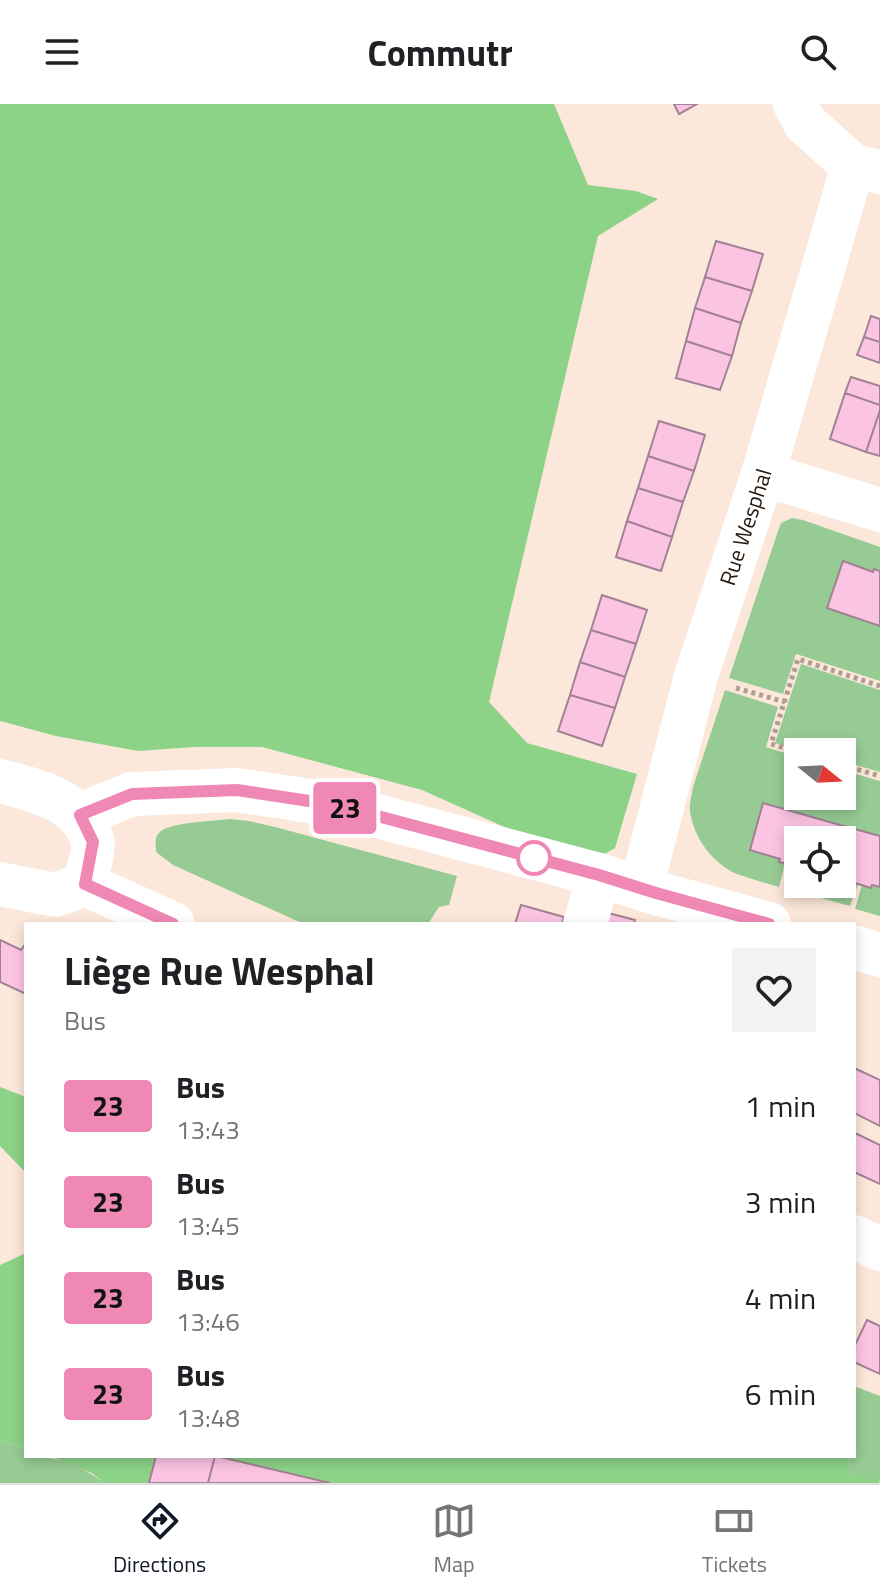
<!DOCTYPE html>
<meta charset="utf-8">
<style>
body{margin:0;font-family:"Titillium Web",sans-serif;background:#f2f2f2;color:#202124;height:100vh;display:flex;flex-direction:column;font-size:30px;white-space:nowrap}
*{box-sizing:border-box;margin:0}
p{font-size:26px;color:#757577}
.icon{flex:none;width:44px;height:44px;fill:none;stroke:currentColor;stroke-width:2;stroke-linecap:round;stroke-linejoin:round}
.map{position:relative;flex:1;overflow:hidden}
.sheet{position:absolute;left:24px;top:818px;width:832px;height:536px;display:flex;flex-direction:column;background:#fff;border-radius:0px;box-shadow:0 4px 12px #0003}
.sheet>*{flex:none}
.badge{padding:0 16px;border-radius:6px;font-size:28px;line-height:52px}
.needle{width:52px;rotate:108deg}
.buttons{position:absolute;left:784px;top:634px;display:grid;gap:16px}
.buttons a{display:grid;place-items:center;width:72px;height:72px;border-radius:0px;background:#fff;box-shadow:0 4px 12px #0003;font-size:40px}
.map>.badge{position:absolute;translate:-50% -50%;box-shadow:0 0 0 4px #fff}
.round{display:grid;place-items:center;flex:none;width:84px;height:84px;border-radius:0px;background:#f2f2f2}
.summary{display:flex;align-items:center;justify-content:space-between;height:136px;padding:0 40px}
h1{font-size:38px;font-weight:700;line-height:60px}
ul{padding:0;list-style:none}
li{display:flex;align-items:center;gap:24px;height:96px;padding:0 40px}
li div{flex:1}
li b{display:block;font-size:30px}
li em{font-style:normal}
li .badge{min-width:88px;font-weight:700;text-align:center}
header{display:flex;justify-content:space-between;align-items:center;height:104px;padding:0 40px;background:#fff;font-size:36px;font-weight:700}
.menu{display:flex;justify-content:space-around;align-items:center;height:112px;border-top:2px solid #e0e0e0;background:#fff;font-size:22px;color:#757577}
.menu a{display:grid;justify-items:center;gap:4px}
.menu .current{color:#111827}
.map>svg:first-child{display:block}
.green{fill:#97cb94}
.forest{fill:#8cd388}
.building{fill:#fbc4e3;stroke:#a28194;stroke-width:2}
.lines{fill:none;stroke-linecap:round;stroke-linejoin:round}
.path{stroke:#af9e92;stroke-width:5;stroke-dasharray:4 4;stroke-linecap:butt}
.street{stroke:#fff;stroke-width:44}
.secondary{stroke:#fff;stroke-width:44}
.line-casing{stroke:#fff;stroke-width:18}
.line{stroke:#f088b6;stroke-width:12}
.stop-dot{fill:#fff;stroke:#f088b6;stroke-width:4}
.labels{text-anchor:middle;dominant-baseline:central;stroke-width:6;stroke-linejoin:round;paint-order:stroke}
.street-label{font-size:22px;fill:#241910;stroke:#fce8da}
</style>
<header><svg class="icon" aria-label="menu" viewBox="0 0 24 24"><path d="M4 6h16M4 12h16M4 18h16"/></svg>Commutr<svg class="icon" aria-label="search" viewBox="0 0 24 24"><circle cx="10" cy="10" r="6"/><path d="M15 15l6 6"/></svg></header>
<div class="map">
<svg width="880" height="1379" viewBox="0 0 880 1379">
<rect width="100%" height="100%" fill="#fce8da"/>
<path class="green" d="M 792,414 L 803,416 L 880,443 L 880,467 L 874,465 L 873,468 L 843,458 L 827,503 L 880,522 L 880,577 L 796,550 L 783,590 L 729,574 L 778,427 L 781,419 Z
M 801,560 L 880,586 L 880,668 L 842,657 L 842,648 L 808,648 L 775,639 Z
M 725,586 L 778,603 L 766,643 L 798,653 L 798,692 L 842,692 L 842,666 L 880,677 L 880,732 L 764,699 L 750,746 L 780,755 L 785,759 L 779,783 C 765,779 751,775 737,770 C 713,760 693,733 690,707 C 689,699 692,691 693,683 Z
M 230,715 L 249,717 L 275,723 L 457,772 L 449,801 L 439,803 L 428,820 L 304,820 L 173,761 L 156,748 C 156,741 154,734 159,729 C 168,718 214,717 230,715 Z
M 797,759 L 798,780 L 842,780 L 842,772 L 855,776 L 855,779 L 858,780 L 850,802 L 785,784 L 792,761 L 796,762 Z
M 862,781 L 870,784 L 872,781 L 880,783 L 880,812 L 855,805 Z
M 854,1282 L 880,1292 L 880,1377 L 852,1371 L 848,1352 L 854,1352 Z
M 0,1336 L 26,1344 L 26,1352 C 54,1352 82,1361 104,1379 L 0,1379 Z"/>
<path class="forest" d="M 0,0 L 554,0 L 588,81 L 636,87 L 658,95 L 598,132 L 489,598 L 527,639 L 637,670 L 615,744 L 599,753 L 511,726 L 422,686 L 262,643 L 194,643 L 138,647 L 56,632 L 0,617 Z
M 0,983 L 26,993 L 26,1069 L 0,1042 Z
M 26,1149 L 26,1344 L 0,1336 L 0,1161 Z
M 49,1352 L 156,1352 L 149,1379 L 104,1379 L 92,1369 Z
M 216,1352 L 848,1352 L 852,1371 L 878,1376 L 880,1379 L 330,1379 Z"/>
<path class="building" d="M 674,0 L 697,0 L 679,10 Z
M 716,137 L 763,150 L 752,187 L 705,173 Z
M 705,173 L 752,187 L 741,219 L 695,204 Z
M 695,204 L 741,219 L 732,252 L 686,237 Z
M 871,212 L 880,215 L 880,238 L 864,233 Z
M 864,233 L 880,238 L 880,259 L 857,251 Z
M 686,237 L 732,252 L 720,286 L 676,274 Z
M 851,273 L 880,282 L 880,301 L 845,289 Z
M 845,289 L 880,301 L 880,306 L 866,348 L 830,335 Z
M 880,306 L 880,352 L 866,348 Z
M 659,317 L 705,331 L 694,367 L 648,352 Z
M 648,352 L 694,367 L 683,398 L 638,384 Z
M 638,384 L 683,398 L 672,433 L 627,417 Z
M 627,417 L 672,433 L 661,467 L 616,453 Z
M 843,457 L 873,468 L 874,465 L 880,467 L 880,522 L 827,504 Z
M 602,491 L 647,506 L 636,540 L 591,526 Z
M 591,526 L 636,540 L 625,573 L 580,558 Z
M 580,558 L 625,573 L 615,604 L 570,591 Z
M 570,591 L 615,604 L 602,642 L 558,627 Z
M 763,699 L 840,721 L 836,736 L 798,736 L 798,760 L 796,762 L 779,758 L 780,755 L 750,746 Z
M 840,721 L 880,732 L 880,783 L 872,781 L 871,784 L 855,779 L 855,776 L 842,772 L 842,736 L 836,736 Z
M 521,801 L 564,813 L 562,820 L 515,820 Z
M 597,806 L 635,816 L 634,820 L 593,820 Z
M 0,836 L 21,846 L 26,839 L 26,890 L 0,878 Z
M 854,964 L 880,976 L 880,1022 L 854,1009 Z
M 855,1029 L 880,1041 L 880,1080 L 854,1068 Z
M 867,1216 L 880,1222 L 880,1270 L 854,1258 L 854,1243 Z
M 156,1352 L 215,1352 L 208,1379 L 149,1379 Z
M 215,1352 L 216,1352 L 330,1379 L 208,1379 Z"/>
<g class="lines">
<path class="path" d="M 736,584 L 785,598
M 798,648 L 771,640 L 798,555 L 880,582
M 842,661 L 880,672"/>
<g class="street">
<path d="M 795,0 L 805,19 L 853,62 L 880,68"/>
<path d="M 763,370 L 880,406"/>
<path d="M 80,711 L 132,690 L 237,686 L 336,701 L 599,771 L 656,789 L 769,820"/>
<path id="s1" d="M 641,784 L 696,572 L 763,370 L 853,62"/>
<path d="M 585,820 L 599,771"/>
<path d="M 854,843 L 880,851"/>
</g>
<path class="secondary" d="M 0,677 C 34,686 82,696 92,736 C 95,746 87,769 85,780
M 0,780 L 55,791 L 85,780
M 85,780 L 173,820
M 854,1133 L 880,1145"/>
</g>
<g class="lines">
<g class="line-casing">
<path id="line" d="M 173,820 L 85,780 L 93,738 L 80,711 L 132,690 L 237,686 L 336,701 L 599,771 L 656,789 L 769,820"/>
</g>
<use href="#line" class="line"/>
</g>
<circle class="stop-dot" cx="534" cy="754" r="16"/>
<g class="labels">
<g class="street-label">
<text stroke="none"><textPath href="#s1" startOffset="376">Rue Wesphal</textPath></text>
</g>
</g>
</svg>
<div class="buttons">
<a><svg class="needle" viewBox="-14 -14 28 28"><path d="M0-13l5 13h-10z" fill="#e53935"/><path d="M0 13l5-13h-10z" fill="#757577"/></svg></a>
<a><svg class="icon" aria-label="locate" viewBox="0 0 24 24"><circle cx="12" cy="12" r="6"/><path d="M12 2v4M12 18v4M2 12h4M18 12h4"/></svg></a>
</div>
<b class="badge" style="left:345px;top:704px;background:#f088b6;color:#111">23</b>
<section class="sheet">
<div class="summary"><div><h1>Liège Rue Wesphal</h1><p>Bus</p></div><a class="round"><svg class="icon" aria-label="heart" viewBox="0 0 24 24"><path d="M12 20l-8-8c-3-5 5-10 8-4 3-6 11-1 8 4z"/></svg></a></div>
<ul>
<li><span class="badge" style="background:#f088b6;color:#111">23</span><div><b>Bus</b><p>13:43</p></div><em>1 min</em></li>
<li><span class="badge" style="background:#f088b6;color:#111">23</span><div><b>Bus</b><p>13:45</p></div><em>3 min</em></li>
<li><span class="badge" style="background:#f088b6;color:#111">23</span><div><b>Bus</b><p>13:46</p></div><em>4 min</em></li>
<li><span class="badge" style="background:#f088b6;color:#111">23</span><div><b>Bus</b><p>13:48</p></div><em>6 min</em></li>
</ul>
</section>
</div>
<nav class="menu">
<a class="current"><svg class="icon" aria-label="directions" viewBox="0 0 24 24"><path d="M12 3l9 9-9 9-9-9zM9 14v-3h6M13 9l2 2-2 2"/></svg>Directions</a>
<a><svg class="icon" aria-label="map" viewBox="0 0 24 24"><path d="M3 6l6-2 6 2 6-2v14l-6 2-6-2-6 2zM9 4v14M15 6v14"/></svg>Map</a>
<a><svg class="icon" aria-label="tickets" viewBox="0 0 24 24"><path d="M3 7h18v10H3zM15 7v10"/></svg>Tickets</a>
</nav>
